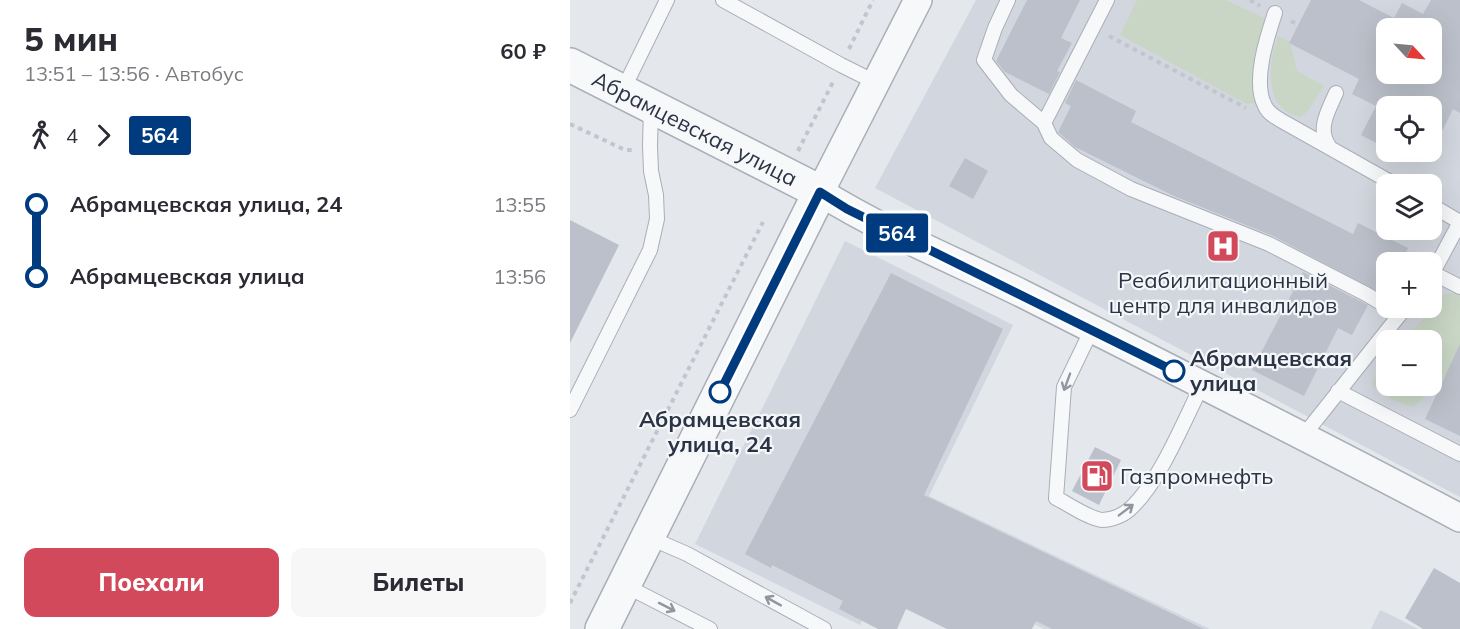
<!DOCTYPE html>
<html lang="ru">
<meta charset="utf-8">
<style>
body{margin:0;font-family:Mulish,sans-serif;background:#f7f7f7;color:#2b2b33;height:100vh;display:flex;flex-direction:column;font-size:22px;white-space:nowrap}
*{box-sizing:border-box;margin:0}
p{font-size:20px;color:#7c7c81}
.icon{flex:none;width:33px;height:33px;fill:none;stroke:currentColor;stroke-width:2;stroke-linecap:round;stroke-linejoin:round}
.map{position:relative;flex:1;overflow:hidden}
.sheet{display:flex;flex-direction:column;background:#fff;width:570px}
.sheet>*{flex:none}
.badge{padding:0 12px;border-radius:4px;font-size:21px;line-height:39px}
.needle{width:39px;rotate:116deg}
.buttons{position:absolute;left:806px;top:18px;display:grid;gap:12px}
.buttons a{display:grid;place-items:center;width:66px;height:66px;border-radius:12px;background:#fff;box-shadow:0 6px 24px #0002;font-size:30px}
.map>.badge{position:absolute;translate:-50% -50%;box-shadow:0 0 0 3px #fff}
.legs{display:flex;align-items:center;gap:9px;height:66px;padding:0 24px;font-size:20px}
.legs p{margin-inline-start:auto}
.head{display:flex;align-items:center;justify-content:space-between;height:102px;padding:0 24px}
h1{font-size:33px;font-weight:800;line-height:45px}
.action{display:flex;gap:12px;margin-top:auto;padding:12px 24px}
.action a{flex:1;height:69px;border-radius:12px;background:#d1495b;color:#fff;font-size:24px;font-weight:800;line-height:69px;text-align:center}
.action a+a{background:#f7f7f7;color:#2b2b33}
ul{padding:0 24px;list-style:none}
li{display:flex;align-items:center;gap:21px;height:72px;font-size:22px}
li i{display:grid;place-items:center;width:9px;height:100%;margin:0 8px;background:currentColor}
li i::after{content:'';width:15px;height:15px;margin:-8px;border:4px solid;border-radius:50%;background:#fff}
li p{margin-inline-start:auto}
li:first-child i{background:linear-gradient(#0000 50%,currentColor 0)}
li:last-child i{background:linear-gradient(currentColor 50%,#0000 0)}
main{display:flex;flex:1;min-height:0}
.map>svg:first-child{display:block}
.built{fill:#d2d6de;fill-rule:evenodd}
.green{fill:#c9d6c5}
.building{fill:#bbc0ca;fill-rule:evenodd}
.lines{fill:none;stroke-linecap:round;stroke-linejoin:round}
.service-casing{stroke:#a9aeb7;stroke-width:16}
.minor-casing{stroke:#a9aeb7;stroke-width:30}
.tertiary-casing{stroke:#a9aeb7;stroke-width:36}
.path{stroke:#c2c5cb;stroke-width:4;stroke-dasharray:4.5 4.5;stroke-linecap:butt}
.service{stroke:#f7f8fa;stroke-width:14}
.minor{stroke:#f7f8fa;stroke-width:27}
.tertiary{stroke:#f7f8fa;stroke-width:33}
.oneway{stroke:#9196a0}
.line-1-casing{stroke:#fff;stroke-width:14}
.line-1{stroke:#003b80;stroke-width:9}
.stop-1-dot{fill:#fff;stroke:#003b80;stroke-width:3}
.labels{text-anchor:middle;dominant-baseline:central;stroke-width:4.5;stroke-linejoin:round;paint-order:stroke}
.street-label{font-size:22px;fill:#2b3445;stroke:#f4f6f9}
.poi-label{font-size:22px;fill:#2b3445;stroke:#f4f6f9}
.stop-label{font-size:22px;font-weight:bold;fill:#2b3445;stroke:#f4f6f9;text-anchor:start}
</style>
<main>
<section class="sheet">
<div class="head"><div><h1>5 мин</h1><p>13:51 – 13:56 · Автобус</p></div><b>60 ₽</b></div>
<div class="legs"><svg class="icon" aria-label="walk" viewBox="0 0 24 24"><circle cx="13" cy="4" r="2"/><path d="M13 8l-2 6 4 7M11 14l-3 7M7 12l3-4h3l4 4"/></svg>4<svg class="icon" aria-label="forward" viewBox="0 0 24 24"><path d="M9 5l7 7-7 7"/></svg><b class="badge" style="background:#003b80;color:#fff">564</b></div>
<ul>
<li><i style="color:#003b80"></i><b>Абрамцевская улица, 24</b><p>13:55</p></li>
<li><i style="color:#003b80"></i><b>Абрамцевская улица</b><p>13:56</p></li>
</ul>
<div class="action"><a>Поехали</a><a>Билеты</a></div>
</section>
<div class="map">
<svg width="890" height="629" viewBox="0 0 890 629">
<rect width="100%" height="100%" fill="#e4e7ec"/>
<path class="built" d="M 406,0 L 890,0 L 890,497 L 305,188 ZM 816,28 L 861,28 L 861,74 L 816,74 ZM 816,106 L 861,106 L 861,152 L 816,152 ZM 816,184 L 861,184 L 861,230 L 816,230 ZM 816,262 L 861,262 L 861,308 L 816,308 ZM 816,340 L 861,340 L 861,386 L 816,386 Z
M 275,241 L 443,325 L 359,496 L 640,629 L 474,629 L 324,555 L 290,625 L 125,544 Z
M 810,610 L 827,618 L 848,629 L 801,629 Z"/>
<path class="green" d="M 567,0 L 656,0 L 696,19 C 689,47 680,75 686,103 L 677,104 L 550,35 Z
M 708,36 L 720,42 L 727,71 L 754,86 L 738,111 L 730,117 C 693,109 698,63 708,36 Z
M 886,292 L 890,294 L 890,346 L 873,379 L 844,406 C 830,405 811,395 802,385 L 805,377 L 816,363 L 816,386 L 861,386 L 861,340 L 835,340 L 873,295 Z"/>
<path class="building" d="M 457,0 L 510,0 L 491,38 L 502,43 L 487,71 L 490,72 L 479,94 L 435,72 L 426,61 Z
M 741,0 L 789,0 L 824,18 L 832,3 L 853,14 L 861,0 L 890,0 L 890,113 L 883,109 L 861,153 L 861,106 L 816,106 L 816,148 L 791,135 L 806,106 L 782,94 L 789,79 L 719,43 ZM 816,28 L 861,28 L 861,74 L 816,74 Z
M 506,80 L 566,111 L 561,122 L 783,234 L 788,223 L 838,248 L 831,262 L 816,262 L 816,296 L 703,236 L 604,196 L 505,147 L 488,132 L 501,106 L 495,103 Z
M 395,158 L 418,171 L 403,199 L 379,186 Z
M 0,220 L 49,245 L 0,343 Z
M 733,272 L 798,305 L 782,335 L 768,328 L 734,396 L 682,370 Z
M 321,273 L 433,329 L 354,495 L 634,629 L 482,629 L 466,621 L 462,629 L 377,629 L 336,609 L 327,629 L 308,629 L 269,609 L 273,601 L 202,565 L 201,568 L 175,554 Z
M 890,344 L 890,436 L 855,419 Z
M 525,447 L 551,460 L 529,505 L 502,491 Z
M 864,568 L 890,583 L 890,629 L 853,629 L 835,618 Z"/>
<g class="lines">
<g class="service-casing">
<path id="service" d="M 153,0 L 271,65 L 307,83
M 438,0 L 425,28 L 414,60 L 441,95 L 474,123 L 481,138 L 507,160 L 561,189 L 699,244 L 796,294 L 816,306
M 705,13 C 697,37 682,82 695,106 C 698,113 705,117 712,121 L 824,184
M 52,92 L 97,0
M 474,123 L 537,0
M 759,146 C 747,129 758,111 766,93
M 861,205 L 890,222
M 863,273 L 890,287
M 861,276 L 890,222
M 522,329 L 494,387 L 486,498 C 498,504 520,519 532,520 C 542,520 554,515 561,508 C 590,481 614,421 632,385
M 768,391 L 890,454
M 0,410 L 80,250 L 87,219 L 86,195 L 81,171 L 80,146 L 81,107
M 734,435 L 835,308
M 78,537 L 117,554 L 254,629
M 54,585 L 140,629"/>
</g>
<g class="minor-casing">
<path id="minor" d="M 348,0 L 250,192 C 314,232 386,261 453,294 C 599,368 745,441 890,518"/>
</g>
<g class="tertiary-casing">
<g id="tertiary">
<path id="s1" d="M 0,65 L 250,192 L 32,629"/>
</g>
</g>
<path class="path" d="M 680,0 L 690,6
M 721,21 L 729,25
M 539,36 L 676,108
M 279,49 L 303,0
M 0,124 L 55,150 L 62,150
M 228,151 L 264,80
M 0,603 L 193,222"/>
<use href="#service" class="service"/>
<use href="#minor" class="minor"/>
<use href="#tertiary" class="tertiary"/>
</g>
<defs><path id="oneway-shaft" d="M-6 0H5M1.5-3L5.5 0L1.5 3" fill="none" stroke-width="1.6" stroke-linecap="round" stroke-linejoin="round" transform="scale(1.5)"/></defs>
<g class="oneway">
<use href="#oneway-shaft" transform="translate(497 382) rotate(110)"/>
<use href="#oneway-shaft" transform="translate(556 510) rotate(-37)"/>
<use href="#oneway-shaft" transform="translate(203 601) rotate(-151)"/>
<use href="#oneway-shaft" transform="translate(97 607) rotate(27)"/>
</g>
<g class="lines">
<g class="line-1-casing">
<path id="line-1" d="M 150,392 L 250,192 L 277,209 L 604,371"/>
</g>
<use href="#line-1" class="line-1"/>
</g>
<defs>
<g id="hospital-square" transform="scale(1.725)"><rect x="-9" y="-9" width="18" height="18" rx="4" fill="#d1495b" stroke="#f4f6f9"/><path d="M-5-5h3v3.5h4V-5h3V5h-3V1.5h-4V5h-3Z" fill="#fff"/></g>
<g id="fuel-square" transform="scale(1.725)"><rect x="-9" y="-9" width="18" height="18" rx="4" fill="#d1495b" stroke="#f4f6f9"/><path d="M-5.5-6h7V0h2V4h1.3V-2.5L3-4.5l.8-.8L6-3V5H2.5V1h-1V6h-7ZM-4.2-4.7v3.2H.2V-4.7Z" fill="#fff"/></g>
</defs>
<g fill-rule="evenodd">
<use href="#hospital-square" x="653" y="246"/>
<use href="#fuel-square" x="527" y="476"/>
</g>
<g class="stop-1-dot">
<circle cx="604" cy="371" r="10"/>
<circle cx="150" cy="392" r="10"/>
</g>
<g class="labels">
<g class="street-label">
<text stroke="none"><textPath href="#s1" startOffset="140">Абрамцевская улица</textPath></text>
</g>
<g class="poi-label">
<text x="653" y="280">Реабилитационный<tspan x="653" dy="25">центр для инвалидов</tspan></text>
<text x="550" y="476" text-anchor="start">Газпромнефть</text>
</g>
<g class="stop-label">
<text x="620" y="358">Абрамцевская<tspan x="620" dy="25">улица</tspan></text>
<text x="150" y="419" text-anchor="middle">Абрамцевская<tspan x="150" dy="25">улица, 24</tspan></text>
</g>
</g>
</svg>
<div class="buttons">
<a><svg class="needle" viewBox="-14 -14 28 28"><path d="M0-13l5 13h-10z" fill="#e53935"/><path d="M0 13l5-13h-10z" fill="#7c7c81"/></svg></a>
<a><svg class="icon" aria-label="locate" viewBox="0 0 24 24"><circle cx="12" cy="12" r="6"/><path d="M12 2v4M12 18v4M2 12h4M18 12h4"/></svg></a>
<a><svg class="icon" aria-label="layers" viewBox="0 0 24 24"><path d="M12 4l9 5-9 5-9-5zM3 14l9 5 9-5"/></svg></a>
<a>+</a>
<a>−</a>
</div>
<b class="badge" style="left:327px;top:233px;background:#003b80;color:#fff">564</b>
</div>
</main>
